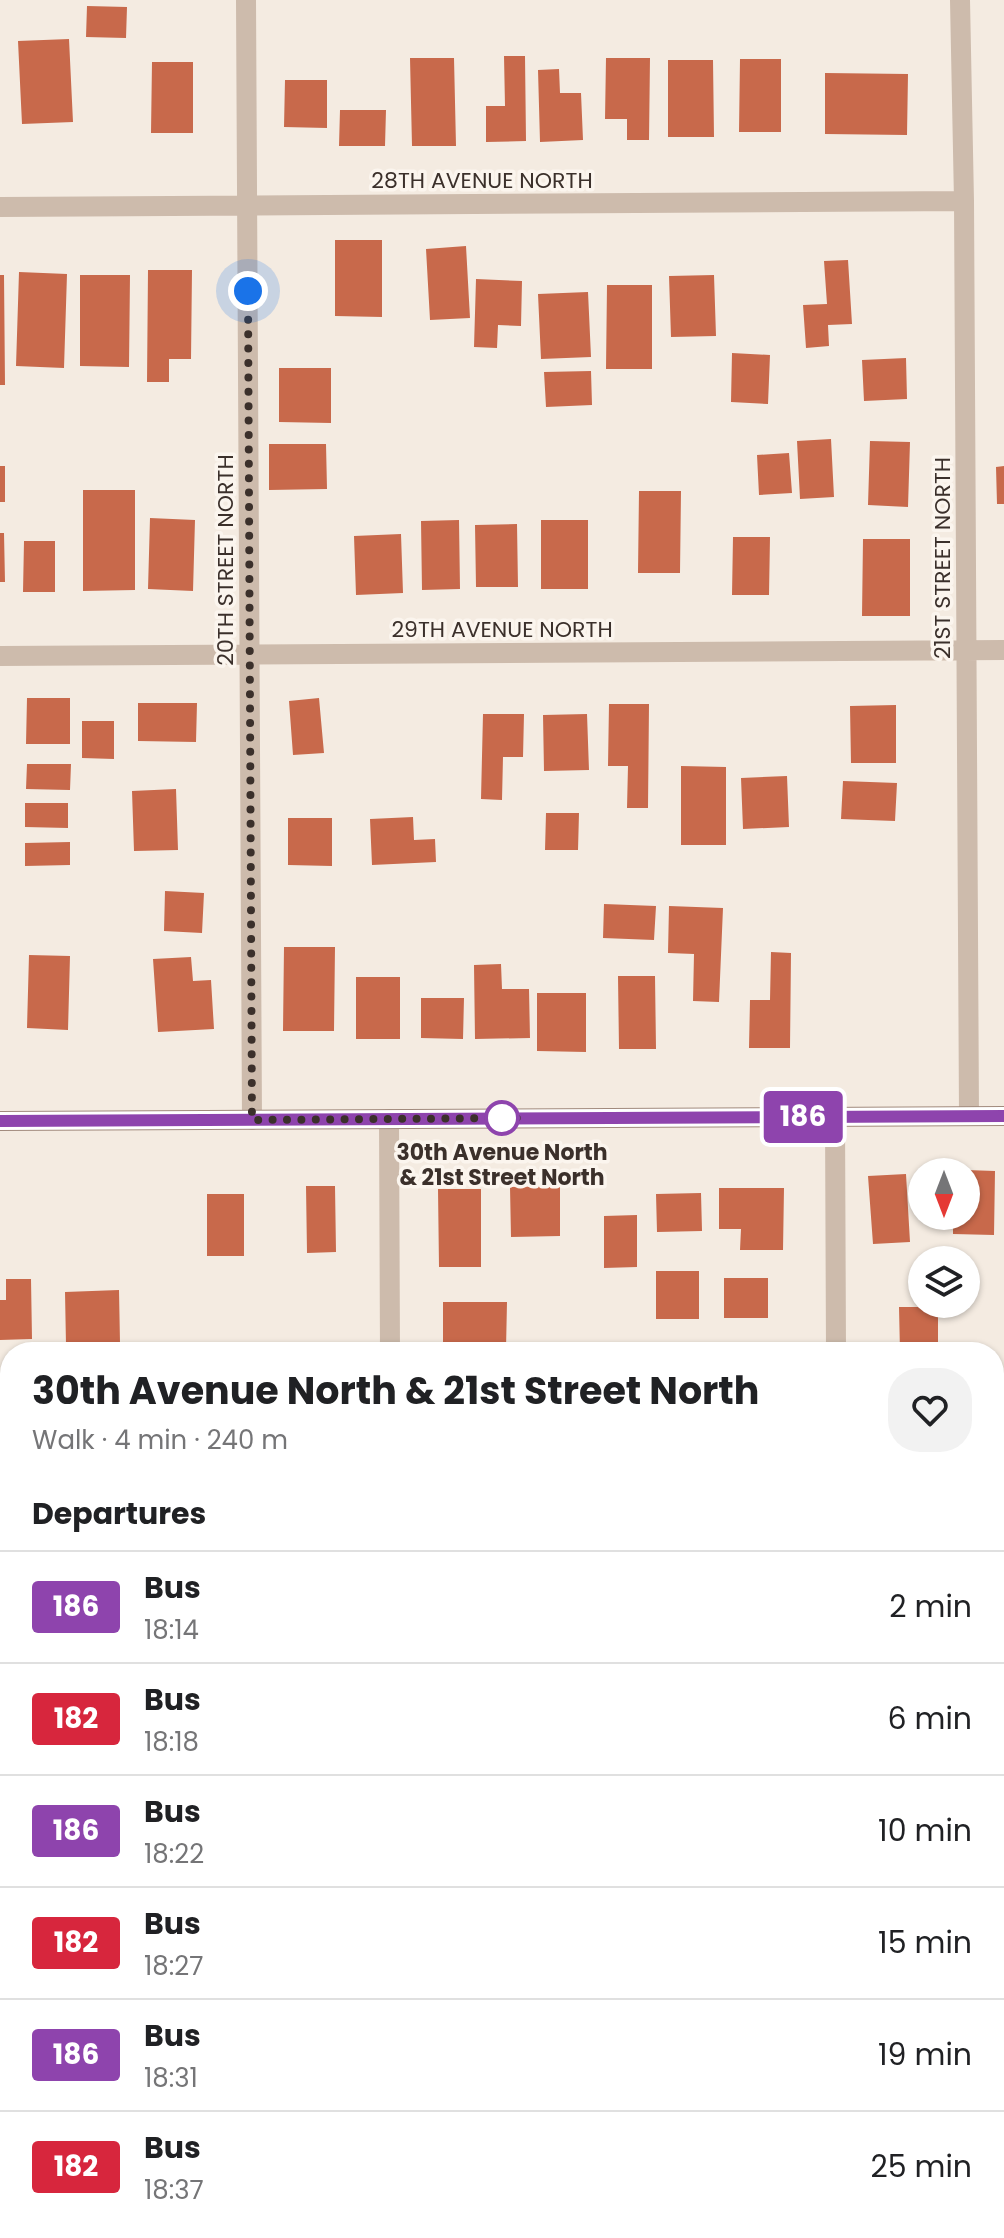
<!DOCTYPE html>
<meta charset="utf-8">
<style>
body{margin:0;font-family:Poppins,sans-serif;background:#f2f2f2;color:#202124;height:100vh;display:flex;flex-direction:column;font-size:30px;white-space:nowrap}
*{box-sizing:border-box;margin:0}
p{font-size:26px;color:#757577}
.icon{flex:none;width:44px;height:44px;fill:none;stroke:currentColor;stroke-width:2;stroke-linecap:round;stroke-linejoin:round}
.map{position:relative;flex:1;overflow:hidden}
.details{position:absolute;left:0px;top:1342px;width:1004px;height:896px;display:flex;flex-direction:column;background:#fff;border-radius:32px 32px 0 0;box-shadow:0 2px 6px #0004}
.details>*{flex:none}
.badge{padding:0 16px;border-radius:6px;font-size:28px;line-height:52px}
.needle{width:52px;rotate:180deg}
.buttons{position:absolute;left:908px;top:1158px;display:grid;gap:16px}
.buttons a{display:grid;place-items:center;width:72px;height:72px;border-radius:50%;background:#fff;box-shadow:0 2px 6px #0004;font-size:40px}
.you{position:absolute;width:40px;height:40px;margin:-20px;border:6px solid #fff;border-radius:50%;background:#1a73e8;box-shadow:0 0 0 12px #1a73e833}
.map>.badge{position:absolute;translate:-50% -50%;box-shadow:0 0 0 4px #fff}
h2{padding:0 32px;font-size:30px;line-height:72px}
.round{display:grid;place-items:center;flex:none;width:84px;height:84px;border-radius:32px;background:#f2f2f2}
.head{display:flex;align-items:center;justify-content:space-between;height:136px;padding:0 32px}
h1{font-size:38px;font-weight:700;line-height:60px}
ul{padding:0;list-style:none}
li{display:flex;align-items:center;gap:24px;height:112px;padding:0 32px;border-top:2px solid #e0e0e0}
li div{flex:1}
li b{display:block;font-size:30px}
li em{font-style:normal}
li .badge{min-width:88px;font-weight:700;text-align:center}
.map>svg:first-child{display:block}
.building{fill:#c8694b}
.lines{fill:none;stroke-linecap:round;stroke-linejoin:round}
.street{stroke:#cdbbac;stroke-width:20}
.secondary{stroke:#a18a7d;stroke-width:20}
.line-casing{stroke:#fff;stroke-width:18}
.line{stroke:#8e44ad;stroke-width:12}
.walk{stroke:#3b302b;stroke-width:8;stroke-dasharray:0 14.4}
.stop-dot{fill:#fff;stroke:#8e44ad;stroke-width:4}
.labels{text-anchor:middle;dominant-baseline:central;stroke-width:7;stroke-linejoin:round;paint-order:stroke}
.street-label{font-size:22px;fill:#3b302b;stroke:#fbf5ee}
.stop-label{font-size:22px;font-weight:bold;fill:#3b302b;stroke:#fbf5ee}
</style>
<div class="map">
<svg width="1004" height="2238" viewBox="0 0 1004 2238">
<rect width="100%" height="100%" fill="#f4ebe1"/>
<path class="building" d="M 87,6 L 127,7 L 126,38 L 86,37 Z
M 69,39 L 73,122 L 22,124 L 18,41 Z
M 504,56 L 525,56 L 526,141 L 486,142 L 486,106 L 505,106 Z
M 410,58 L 454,58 L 456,146 L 412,146 Z
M 606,58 L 650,58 L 649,140 L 627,140 L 627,119 L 605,119 Z
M 740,59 L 781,59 L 781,132 L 739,132 Z
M 668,60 L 713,60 L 714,137 L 668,137 Z
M 152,62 L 193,62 L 193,133 L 151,133 Z
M 559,69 L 560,93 L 581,93 L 583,140 L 540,142 L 538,70 Z
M 825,73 L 908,74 L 907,135 L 825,134 Z
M 285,80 L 327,80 L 327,128 L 284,127 Z
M 340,110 L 386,110 L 385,146 L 339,146 Z
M 335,240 L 382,240 L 382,317 L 335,316 Z
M 466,246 L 470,318 L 430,320 L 426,249 Z
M 848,260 L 852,324 L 828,325 L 829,346 L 806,348 L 803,305 L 827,304 L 824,261 Z
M 148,270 L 192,270 L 191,359 L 169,359 L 169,382 L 147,382 Z
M 19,272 L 67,274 L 64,368 L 16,366 Z
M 0,275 L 4,275 L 5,385 L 0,385 Z
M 80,275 L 130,275 L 129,367 L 80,366 Z
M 714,275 L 716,336 L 671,337 L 669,276 Z
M 476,279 L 522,281 L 521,326 L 498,325 L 497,348 L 474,347 Z
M 607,285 L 652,285 L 652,369 L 606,369 Z
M 588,292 L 591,357 L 541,359 L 538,294 Z
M 732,353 L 770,355 L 768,404 L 731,402 Z
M 906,358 L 907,399 L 864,401 L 862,360 Z
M 279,368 L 331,368 L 331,423 L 279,422 Z
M 591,371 L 592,405 L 546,407 L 544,372 Z
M 831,439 L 834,497 L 800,499 L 797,441 Z
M 870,441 L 910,442 L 908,507 L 868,505 Z
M 269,444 L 326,444 L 327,489 L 269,490 Z
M 789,453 L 792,493 L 759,495 L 757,455 Z
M 0,466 L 5,466 L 5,502 L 0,502 Z
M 1004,466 L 1004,504 L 997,504 L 996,467 Z
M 83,490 L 135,490 L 135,590 L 83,591 Z
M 639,491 L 681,491 L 680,573 L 638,573 Z
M 150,518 L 195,520 L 193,591 L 148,589 Z
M 459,520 L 460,589 L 422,590 L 421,521 Z
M 541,520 L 588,520 L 588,589 L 541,589 Z
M 517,524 L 518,587 L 476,587 L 475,525 Z
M 0,533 L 4,533 L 5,582 L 0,582 Z
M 401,534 L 403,593 L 356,595 L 354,536 Z
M 733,537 L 770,537 L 769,595 L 732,595 Z
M 863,539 L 910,539 L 910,616 L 862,616 Z
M 24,541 L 55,541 L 55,592 L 23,592 Z
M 27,698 L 70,698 L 70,744 L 26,744 Z
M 319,698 L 324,753 L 293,755 L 289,701 Z
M 138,703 L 197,703 L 196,742 L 138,741 Z
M 609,704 L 649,704 L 648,808 L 627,808 L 628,766 L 608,766 Z
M 896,705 L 896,763 L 851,763 L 850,706 Z
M 483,714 L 524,714 L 523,757 L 503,757 L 502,800 L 481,799 Z
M 587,714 L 589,770 L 544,771 L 543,715 Z
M 82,721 L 114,721 L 114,759 L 82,758 Z
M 27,764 L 71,764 L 70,790 L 26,789 Z
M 681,766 L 726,767 L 726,845 L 681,845 Z
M 787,776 L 789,827 L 743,829 L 741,778 Z
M 843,781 L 897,783 L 895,821 L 841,819 Z
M 176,789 L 178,850 L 134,851 L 132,791 Z
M 25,803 L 68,803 L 68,828 L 25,827 Z
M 546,813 L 579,813 L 578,850 L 545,850 Z
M 413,817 L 414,840 L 435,839 L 436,862 L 372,865 L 370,819 Z
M 288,818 L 332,818 L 332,866 L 288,865 Z
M 70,842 L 70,865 L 25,866 L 25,843 Z
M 165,891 L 204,893 L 202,933 L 164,931 Z
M 604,904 L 656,906 L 654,940 L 603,938 Z
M 669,906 L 723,908 L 719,1002 L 693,1001 L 694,954 L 668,953 Z
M 284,947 L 335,947 L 334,1031 L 283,1031 Z
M 771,952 L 791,953 L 790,1048 L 749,1048 L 750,1000 L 770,1000 Z
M 29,955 L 70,956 L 68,1030 L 27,1028 Z
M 191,957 L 193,981 L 211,980 L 214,1029 L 158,1032 L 153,959 Z
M 501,964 L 502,989 L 529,989 L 530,1038 L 475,1039 L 474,965 Z
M 618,976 L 655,976 L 656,1049 L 619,1049 Z
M 356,977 L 400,977 L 400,1039 L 356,1039 Z
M 537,993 L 586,993 L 586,1052 L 537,1051 Z
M 421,998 L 464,998 L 463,1039 L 421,1038 Z
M 966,1170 L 995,1171 L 994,1235 L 953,1234 L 953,1216 L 966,1216 Z
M 906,1174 L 910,1242 L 873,1244 L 868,1176 Z
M 306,1186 L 335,1186 L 336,1252 L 307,1253 Z
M 560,1186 L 560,1236 L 511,1237 L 510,1187 Z
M 719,1188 L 784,1188 L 783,1250 L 740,1250 L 741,1229 L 719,1229 Z
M 438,1189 L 481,1189 L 481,1267 L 439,1267 Z
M 701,1193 L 702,1231 L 657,1232 L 656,1194 Z
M 207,1194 L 244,1194 L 244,1256 L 207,1256 Z
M 637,1215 L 637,1267 L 604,1268 L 604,1216 Z
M 656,1271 L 699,1271 L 699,1319 L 656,1319 Z
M 724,1278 L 768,1278 L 768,1318 L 724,1318 Z
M 6,1279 L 31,1279 L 32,1339 L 0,1340 L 0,1300 L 6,1300 Z
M 119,1290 L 120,1343 L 66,1345 L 65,1292 Z
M 443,1302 L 507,1302 L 506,1349 L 443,1349 Z
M 899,1307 L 938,1307 L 938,1352 L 900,1352 Z
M 0,1741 L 10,1741 L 10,1777 L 0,1777 Z
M 10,1794 L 10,1838 L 0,1816 L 0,1799 Z
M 0,1871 L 10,1871 L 10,1917 L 0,1917 Z
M 994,1930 L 1003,1930 L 1003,1950 L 994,1950 Z
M 0,2096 L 10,2096 L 10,2136 L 0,2136 Z
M 0,2148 L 10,2148 L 10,2228 L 114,2228 L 114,2238 L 0,2238 Z
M 561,2228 L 597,2228 L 597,2238 L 561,2238 Z
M 689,2228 L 765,2228 L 765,2238 L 689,2238 Z
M 903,2228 L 954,2228 L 954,2238 L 903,2238 Z"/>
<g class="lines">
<path class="street" d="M 246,0 L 252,1120
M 960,0 L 964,201 L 969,1116
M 0,207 L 964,201
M 0,656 L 1004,650
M 835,1116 L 836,1352
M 389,1119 L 390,1352
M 994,2028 L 1004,2028
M 0,2033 L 10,2033
M 395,2228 L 396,2238
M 839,2228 L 839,2238"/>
<path class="secondary" d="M 0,1121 L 1004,1116"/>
</g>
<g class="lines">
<g class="line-casing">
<path id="line" d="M 0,1121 L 1004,1116"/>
</g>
<use href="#line" class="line"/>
<path class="walk" d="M 248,291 L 252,1120 L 517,1118 L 502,1118"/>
</g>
<circle class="stop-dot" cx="502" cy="1118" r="16"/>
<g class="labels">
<g class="street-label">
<text x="482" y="180">28TH AVENUE NORTH</text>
<text transform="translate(942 558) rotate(-90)">21ST STREET NORTH</text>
<text transform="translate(225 560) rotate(-90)">20TH STREET NORTH</text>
<text x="502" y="629">29TH AVENUE NORTH</text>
</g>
<g class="stop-label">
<text x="502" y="1152">30th Avenue North<tspan x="502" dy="25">&amp; 21st Street North</tspan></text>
</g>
</g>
</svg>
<div class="buttons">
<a><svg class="needle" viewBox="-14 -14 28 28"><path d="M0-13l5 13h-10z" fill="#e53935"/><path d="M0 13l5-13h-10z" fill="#757577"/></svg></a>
<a><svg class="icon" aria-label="layers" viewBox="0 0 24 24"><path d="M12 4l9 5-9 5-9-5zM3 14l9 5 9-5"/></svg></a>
</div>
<div class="you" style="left:248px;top:291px"></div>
<b class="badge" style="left:803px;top:1117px;background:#8e44ad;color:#fff">186</b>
<section class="details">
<div class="head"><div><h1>30th Avenue North &amp; 21st Street North</h1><p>Walk · 4 min · 240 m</p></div><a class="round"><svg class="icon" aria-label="heart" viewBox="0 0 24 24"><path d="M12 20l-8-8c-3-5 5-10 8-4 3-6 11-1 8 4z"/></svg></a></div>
<h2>Departures</h2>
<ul>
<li><span class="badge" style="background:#8e44ad;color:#fff">186</span><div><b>Bus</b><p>18:14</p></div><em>2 min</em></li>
<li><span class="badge" style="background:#d7263d;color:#fff">182</span><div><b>Bus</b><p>18:18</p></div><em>6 min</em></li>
<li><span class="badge" style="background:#8e44ad;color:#fff">186</span><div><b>Bus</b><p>18:22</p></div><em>10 min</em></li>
<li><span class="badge" style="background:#d7263d;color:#fff">182</span><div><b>Bus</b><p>18:27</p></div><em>15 min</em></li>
<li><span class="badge" style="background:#8e44ad;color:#fff">186</span><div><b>Bus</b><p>18:31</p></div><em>19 min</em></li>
<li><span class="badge" style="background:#d7263d;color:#fff">182</span><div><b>Bus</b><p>18:37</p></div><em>25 min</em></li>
</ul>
</section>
</div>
